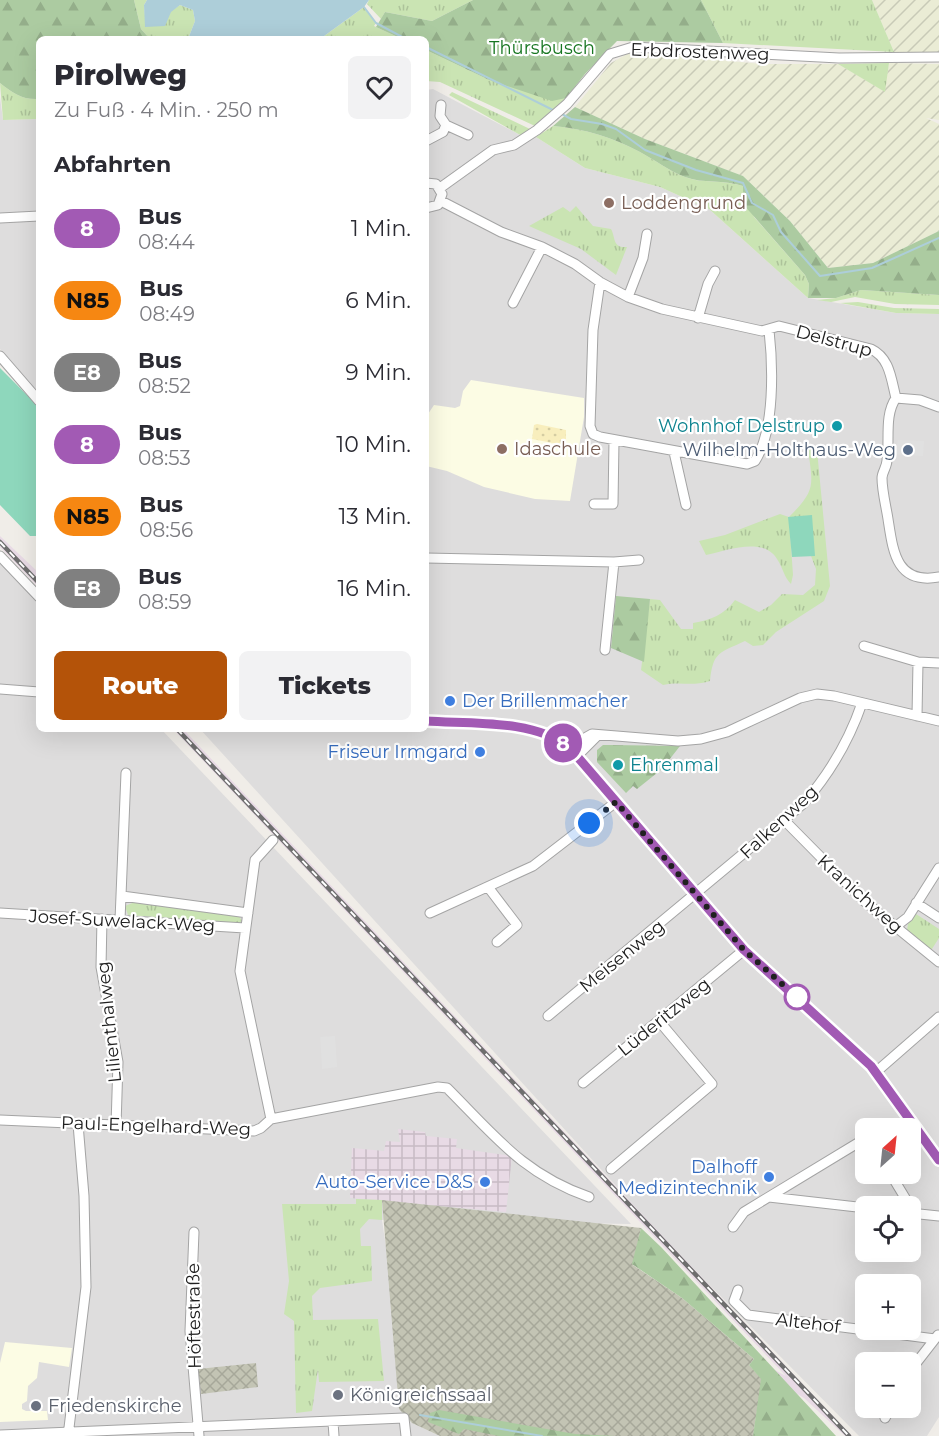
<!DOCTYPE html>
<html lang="de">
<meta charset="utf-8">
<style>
body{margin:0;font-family:Montserrat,sans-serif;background:#f2f2f3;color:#2b2b33;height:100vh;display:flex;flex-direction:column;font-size:22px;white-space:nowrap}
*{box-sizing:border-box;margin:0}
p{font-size:20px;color:#7c7c81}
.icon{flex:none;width:33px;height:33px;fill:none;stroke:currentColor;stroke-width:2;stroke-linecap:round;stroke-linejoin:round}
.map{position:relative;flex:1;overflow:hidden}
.drawer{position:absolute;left:36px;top:36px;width:393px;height:696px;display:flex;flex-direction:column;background:#fff;border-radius:9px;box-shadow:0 6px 24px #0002}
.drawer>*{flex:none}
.badge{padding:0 12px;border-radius:20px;font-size:21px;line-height:39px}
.needle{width:39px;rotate:27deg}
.tools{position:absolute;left:855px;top:1118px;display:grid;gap:12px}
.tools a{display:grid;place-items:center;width:66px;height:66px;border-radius:9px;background:#fff;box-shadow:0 6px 24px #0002;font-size:30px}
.you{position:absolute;width:30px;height:30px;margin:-15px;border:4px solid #fff;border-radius:50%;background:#1a73e8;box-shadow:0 0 0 9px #1a73e833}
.map>.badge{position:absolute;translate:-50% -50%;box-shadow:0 0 0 3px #fff}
h2{padding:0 18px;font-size:22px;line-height:54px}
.round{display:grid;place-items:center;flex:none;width:63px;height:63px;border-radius:9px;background:#f2f2f3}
.overview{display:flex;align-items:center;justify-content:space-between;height:102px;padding:0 18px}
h1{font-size:28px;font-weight:800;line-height:45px}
.primary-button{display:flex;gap:12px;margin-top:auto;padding:12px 18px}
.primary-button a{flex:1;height:69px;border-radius:9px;background:#b45309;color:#fff;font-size:24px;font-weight:800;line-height:69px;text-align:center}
.primary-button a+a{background:#f2f2f3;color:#2b2b33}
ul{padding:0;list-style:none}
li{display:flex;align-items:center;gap:18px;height:72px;padding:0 18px}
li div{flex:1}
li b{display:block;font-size:22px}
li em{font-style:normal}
li .badge{min-width:66px;font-weight:700;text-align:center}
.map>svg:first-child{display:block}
.residential{fill:#dedddd;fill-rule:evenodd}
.industrial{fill:url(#industrial-grid)}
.education{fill:#fcfce4}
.railway{fill:#e8dae5}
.construction{fill:url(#construction-cross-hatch)}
.farmland{fill:url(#farmland-furrows)}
.grass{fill:url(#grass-tufts)}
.forest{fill:url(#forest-firs)}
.sand{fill:url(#sand-dots)}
.pitch{fill:#8ed7bc}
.parking{fill:#e0e0e0}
.water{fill:#adced9}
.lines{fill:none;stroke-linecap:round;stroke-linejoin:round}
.stream{stroke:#adced9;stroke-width:2}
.minor-casing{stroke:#a4a4a4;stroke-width:11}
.minor{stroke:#fff;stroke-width:9}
.rail-casing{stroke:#6e6e6e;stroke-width:4.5}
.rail{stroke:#fff;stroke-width:2;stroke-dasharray:7;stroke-linecap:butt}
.line-casing{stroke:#fff;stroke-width:14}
.line{stroke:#a25ab4;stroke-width:9}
.walk{stroke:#202020;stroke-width:6;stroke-dasharray:0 10.8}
.education-dot{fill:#8d6e63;stroke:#fff;stroke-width:2}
.culture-dot{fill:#0f9aa8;stroke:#fff;stroke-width:2}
.service-dot{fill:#5c6f8a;stroke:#fff;stroke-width:2}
.shop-dot{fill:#3f7fe0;stroke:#fff;stroke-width:2}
.stop-dot{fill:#fff;stroke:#a25ab4;stroke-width:3}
.worship-dot{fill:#6b7280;stroke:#fff;stroke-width:2}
.labels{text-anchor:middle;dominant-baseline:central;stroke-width:4.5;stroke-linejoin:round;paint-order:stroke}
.park-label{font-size:18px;fill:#177621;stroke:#fff}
.street-label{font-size:18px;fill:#202020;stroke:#fff}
.education-label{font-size:18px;fill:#785e54;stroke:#fff;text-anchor:start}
.culture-label{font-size:18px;fill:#0d838f;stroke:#fff;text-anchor:end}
.service-label{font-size:18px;fill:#4e5e75;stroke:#fff;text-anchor:end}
.shop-label{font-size:18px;fill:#366cbe;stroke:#fff;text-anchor:end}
.worship-label{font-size:18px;fill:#5b616d;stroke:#fff;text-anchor:start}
</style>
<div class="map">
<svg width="939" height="1436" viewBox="0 0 939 1436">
<defs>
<pattern id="industrial-grid" width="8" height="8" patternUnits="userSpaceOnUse" patternTransform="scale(1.5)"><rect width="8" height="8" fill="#e8dae5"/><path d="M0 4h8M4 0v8" fill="none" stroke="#c7bbc4"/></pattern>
<pattern id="construction-cross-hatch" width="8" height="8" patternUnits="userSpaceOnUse" patternTransform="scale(1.5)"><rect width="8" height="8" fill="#c3c4b4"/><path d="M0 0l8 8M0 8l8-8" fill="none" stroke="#a7a89a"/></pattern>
<pattern id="farmland-furrows" width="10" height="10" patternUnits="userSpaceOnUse" patternTransform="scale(1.5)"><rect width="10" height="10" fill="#eaecd5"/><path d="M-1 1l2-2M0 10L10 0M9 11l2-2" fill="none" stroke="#c8cab7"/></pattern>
<pattern id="grass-tufts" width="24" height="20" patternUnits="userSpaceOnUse" patternTransform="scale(1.5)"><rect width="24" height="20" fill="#cae4b3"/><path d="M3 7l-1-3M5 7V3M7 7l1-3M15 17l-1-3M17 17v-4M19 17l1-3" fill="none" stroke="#adc39a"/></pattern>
<pattern id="forest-firs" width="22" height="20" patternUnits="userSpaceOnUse" patternTransform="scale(1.5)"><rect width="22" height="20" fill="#accba1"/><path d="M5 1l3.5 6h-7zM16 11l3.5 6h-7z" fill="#94ae8a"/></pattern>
<pattern id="sand-dots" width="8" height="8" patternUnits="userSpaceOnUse" patternTransform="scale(1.5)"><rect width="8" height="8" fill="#f8eebd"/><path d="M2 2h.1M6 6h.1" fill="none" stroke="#d4cca2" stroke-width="1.8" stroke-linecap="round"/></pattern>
</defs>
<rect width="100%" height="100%" fill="#f0ede8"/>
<path class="residential" d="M 433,89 L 522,136 L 536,137 L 585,168 L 660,187 L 709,209 L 808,298 L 896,313 L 939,314 L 939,1417 L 927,1436 L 859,1436 L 668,1243 L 200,729 L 426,729 L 426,90 ZM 866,1128 L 910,1128 L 910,1173 L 866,1173 ZM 866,1206 L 910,1206 L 910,1251 L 866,1251 ZM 866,1284 L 910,1284 L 910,1329 L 866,1329 ZM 866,1362 L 910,1362 L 910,1407 L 866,1407 Z
M 0,97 L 3,120 L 39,119 L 39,394 L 0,349 Z
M 0,560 L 39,601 L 39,729 L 161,729 L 631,1224 L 382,1220 L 412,1423 L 440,1436 L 0,1436 Z"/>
<path class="industrial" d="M 398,1129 L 425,1132 L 426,1136 L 457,1139 L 456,1148 L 512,1156 L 506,1212 L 350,1198 L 352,1148 L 384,1151 L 386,1141 L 400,1142 Z"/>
<path class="education" d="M 471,380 L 584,398 L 584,417 L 570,501 L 535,499 L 484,487 L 447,471 L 426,466 L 426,417 L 434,405 L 455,408 L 460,406 L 463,391 Z
M 5,1342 L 72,1348 L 69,1367 L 39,1362 L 37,1378 L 28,1386 L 27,1401 L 22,1404 L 22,1409 L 26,1411 L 47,1411 L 48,1420 L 0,1422 L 0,1363 Z"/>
<path class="railway" d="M 0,536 L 39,573 L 39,588 L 0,547 Z
M 173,729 L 183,729 L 852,1436 L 845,1436 L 804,1398 L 749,1365 L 754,1359 L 786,1376 Z"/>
<path class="construction" d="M 382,1200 L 641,1228 L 633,1265 L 682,1298 L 754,1359 L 749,1365 L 762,1379 L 753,1436 L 440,1436 L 412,1423 L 399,1409 Z
M 256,1363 L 258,1387 L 201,1394 L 198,1369 Z"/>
<path class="farmland" d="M 872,0 L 939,0 L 939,54 L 894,52 Z
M 644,53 L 762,64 L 838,64 L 884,91 L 889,63 L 939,64 L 939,120 L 926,118 L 939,124 L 939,231 L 873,263 L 828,268 L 790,221 L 743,176 L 645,139 L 575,107 L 611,63 L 627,54 Z"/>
<path class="grass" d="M 134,0 L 147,0 L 144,5 L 146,27 L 180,5 L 193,10 L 195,21 L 188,39 L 150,39 L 141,29 Z
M 369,0 L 473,0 L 432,21 L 385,12 L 381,19 L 367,4 Z
M 701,0 L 872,0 L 894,52 L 723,43 Z
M 364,7 L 376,23 L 374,26 L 402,39 L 320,39 Z
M 426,50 L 489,80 L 566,98 L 535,126 L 440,82 L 426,81 Z
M 889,63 L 885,92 L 838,64 Z
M 0,83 C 13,93 22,100 39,99 L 39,119 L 3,120 Z
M 452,92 L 530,129 L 522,136 L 449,95 Z
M 553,126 C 585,129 612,137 640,152 C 655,160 669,171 685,177 C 702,184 722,179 743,186 L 754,217 L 805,275 L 809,284 L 808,298 L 709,209 L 660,187 L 585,168 L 536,137 Z
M 576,206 L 593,226 L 611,229 C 616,238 612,248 627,247 L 616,275 L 581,249 L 529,226 L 563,207 L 570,212 Z
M 861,290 L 939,295 L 939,305 L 895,304 L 855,297 L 831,302 L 817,300 L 836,298 Z
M 858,302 L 894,308 L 939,309 L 939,314 L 896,313 L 840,303 Z
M 808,449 L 817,450 L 830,586 L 824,601 L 776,632 L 763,645 L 753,646 L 745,641 C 720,653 713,651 710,681 C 690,687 682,681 663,685 L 641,670 L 650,599 L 660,600 L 681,629 L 693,629 L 693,623 C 711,620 724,615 735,600 L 759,612 L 771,605 L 782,594 L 803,595 L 815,585 L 816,569 L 811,556 L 815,556 L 789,517 L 793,575 L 791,584 C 784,577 783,568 777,559 C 763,536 726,551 706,555 L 699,541 L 725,535 L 780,514 L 789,517 C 816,490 813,486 808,449 Z
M 135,902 L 239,916 L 242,921 L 239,923 L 128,915 L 125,906 Z
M 916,914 L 939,929 L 939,938 L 930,952 L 907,930 L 908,924 Z
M 356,1199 L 382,1200 L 382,1220 L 369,1219 L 360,1229 L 361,1246 L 371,1246 L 372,1281 L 320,1288 L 312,1296 L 313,1320 L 378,1319 L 384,1381 L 319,1382 L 318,1369 L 312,1411 L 296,1413 L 294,1321 L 284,1314 L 289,1281 L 282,1204 L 356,1204 Z"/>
<path class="forest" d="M 0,0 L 134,0 L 141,29 L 150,39 L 39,39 L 39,99 C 22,100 13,93 0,83 Z
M 473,0 L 701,0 L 723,43 L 617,41 L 585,74 L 566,98 L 552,101 L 489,80 L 426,50 L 426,39 L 402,39 L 376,27 L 385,12 L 432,21 Z
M 575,107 L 645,139 L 743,176 L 790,221 L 828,268 L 873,263 L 939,231 L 939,295 L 861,290 L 836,298 L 808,298 L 809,284 L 805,275 L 743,204 L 743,186 C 723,179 703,184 685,177 C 669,171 655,160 640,152 C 612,137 585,129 553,126 Z
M 616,596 L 650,599 L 644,662 L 611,648 Z
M 603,745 L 611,745 L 680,746 L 662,769 L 637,789 L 633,786 L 626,793 L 597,762 L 597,750 Z
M 641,1228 L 661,1247 L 836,1436 L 753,1436 L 761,1379 L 749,1365 L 754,1359 L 682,1298 L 632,1264 Z
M 439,1410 L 575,1434 L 616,1436 L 499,1436 L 464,1429 L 459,1434 L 428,1422 L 430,1413 Z"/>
<path class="sand" d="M 537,424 L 566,430 L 566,442 L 563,445 L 532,439 L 534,425 Z"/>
<path class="pitch" d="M 0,368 L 39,407 L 39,536 L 30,536 L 0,505 Z
M 812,515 L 815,556 L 792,557 L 788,517 Z"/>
<path class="parking" d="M 898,440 L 924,441 L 923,456 L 892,454 L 892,446 L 897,446 Z
M 335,1036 L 337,1067 L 322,1069 L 320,1037 Z"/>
<path class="water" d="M 147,0 L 369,0 L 364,7 L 320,39 L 188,39 L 195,21 L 193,10 L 180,5 L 171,12 L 165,26 L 145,27 L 144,5 Z"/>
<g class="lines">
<path class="stream" d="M 364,7 L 376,23 L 406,39
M 426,47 L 555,111
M 560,113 L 571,119 L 602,124 L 616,129 L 645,150 L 696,170 L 743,183 L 752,203 L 773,215 L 781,232 L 820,276 L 872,268 L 939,238
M 420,1415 L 542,1436"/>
<g class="minor-casing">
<path id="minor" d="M 446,125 L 468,135
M 426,141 L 443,132 L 446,125 L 440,116 L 441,105
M 426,183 L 436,184 L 442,194 L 438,205 L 426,208
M 440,188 L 493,150 L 514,145 L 537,130 L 567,104 L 610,54 L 633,47 L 839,58 L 939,57
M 441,201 L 501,232 L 542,247 L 575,264 L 600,282 L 628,297 L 662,309 L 762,331 L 779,326 L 871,349 C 890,358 891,379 896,398 L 920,400 L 939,407
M 0,218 L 39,216
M 600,282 L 593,330 L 590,426 L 593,434 L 600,437 L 747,464 L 755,461 C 775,430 773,366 769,330
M 628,297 L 643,258 L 647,234
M 513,303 L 542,247
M 698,318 L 708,284 L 715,271
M 0,356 L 39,401
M 896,398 C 884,415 890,440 887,460 C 887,467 882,472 882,478 C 882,491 886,506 888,519 C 893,551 896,585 939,577
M 674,452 L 686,505
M 594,504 L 613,504 L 614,441
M 0,556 L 39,597
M 426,558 L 614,562 L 639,560
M 864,646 L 918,662 L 939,663
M 605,650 L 614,562
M 0,689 L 39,692
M 917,716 L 918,662
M 426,721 C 470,724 533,719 569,747 L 744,950 L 871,1066 L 939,1160
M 569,747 L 592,734 L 678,741 L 701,739 L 727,732 L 800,698 L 817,694 L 834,696 L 939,721
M 577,756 L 598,735
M 785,821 L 864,901 L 939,962
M 488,887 L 517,925 L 497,942
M 122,896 L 248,913
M 916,903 L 939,918
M 0,913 L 245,928
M 430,913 L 533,866 L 616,802
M 102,919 L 101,967 L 118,1062 L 116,1126
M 120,920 L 126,773
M 895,927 L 908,917 L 939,868
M 548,1016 L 804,803 C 830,773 849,741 862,703
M 876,1072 L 939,1017
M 583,1083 L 744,950
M 271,1119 L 240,971 L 255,860 L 273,840
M 0,1120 L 254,1131 L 261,1128 L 271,1119 L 438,1087 L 447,1088 C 495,1136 523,1174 589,1197
M 611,1169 L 712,1084 L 659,1021
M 890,1173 L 910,1206
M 769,1197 L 866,1208
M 910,1213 L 939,1216
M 733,1227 L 744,1212 L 866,1138
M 194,1232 L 190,1331 L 199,1436
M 738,1290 L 734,1301 L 748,1315 L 935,1339
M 910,1371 L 938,1335
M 885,1418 L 891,1407
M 333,1422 L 334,1436
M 0,1435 L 404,1418 L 406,1436
M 68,1436 L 86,1287 L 84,1196 L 78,1124"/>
</g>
<use href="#minor" class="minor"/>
<g class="rail-casing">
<path id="rail" d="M 0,542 L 39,583
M 177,729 L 849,1436"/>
</g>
<use href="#rail" class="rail"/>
</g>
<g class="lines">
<g class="line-casing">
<path id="line" d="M 426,721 C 470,724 533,719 569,747 L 744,950 L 871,1066 L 939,1160"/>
</g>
<use href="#line" class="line"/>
<path class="walk" d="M 589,823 L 616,802 L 744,950 L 801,1001 L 797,997"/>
</g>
<g class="education-dot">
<circle cx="609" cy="203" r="6"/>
<circle cx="502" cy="449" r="6"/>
</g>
<g class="culture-dot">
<circle cx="837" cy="426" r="6"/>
<circle cx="618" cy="765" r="6"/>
</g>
<circle class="service-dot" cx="908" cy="450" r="6"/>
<g class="shop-dot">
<circle cx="450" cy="701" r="6"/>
<circle cx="480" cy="752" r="6"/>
<circle cx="769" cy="1177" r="6"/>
<circle cx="485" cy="1182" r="6"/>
</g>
<circle class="stop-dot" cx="797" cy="997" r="12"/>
<g class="worship-dot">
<circle cx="338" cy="1395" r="6"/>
<circle cx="36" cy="1406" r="6"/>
</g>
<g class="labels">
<g class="park-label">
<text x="542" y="48">Thürsbusch</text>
</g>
<g class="street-label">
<text transform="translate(700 52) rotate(2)">Erbdrostenweg</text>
<text transform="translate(834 341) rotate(15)">Delstrup</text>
<text transform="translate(779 822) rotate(-43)">Falkenweg</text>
<text transform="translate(860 894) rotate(42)">Kranichweg</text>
<text transform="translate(122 921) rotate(3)">Josef-Suwelack-Weg</text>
<text transform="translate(622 956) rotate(-39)">Meisenweg</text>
<text transform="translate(664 1017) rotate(-39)">Lüderitzweg</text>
<text transform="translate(109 1022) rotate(-96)">Lilienthalweg</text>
<text transform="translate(156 1126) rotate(2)">Paul-Engelhard-Weg</text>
<text transform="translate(194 1316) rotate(-91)">Höftestraße</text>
<text transform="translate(808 1323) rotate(7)">Altehof</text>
</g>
<g class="education-label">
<text x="621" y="203">Loddengrund</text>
<text x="514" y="449">Idaschule</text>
</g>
<g class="culture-label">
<text x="825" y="426">Wohnhof Delstrup</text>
<text x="630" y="765" text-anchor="start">Ehrenmal</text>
</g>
<g class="service-label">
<text x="896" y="450">Wilhelm-Holthaus-Weg</text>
</g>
<g class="shop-label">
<text x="462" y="701" text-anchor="start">Der Brillenmacher</text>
<text x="468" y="752">Friseur Irmgard</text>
<text x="757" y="1167">Dalhoff<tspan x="757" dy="21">Medizintechnik</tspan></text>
<text x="473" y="1182">Auto-Service D&amp;S</text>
</g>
<g class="worship-label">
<text x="350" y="1395">Königreichssaal</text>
<text x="48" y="1406">Friedenskirche</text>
</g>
</g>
</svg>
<div class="tools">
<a><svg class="needle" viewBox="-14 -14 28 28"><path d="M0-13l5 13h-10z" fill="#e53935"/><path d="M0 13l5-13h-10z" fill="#7c7c81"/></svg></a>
<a><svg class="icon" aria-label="locate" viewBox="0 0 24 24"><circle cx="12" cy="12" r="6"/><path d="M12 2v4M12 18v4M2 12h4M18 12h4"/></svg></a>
<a>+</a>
<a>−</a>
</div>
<div class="you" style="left:589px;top:823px"></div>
<b class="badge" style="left:563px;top:743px;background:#a25ab4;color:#fff">8</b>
<section class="drawer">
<div class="overview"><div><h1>Pirolweg</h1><p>Zu Fuß · 4 Min. · 250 m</p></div><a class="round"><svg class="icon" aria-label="heart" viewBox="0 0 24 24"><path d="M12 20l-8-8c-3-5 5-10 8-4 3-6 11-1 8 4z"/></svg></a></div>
<h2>Abfahrten</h2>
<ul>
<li><span class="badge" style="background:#a25ab4;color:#fff">8</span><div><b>Bus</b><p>08:44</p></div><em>1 Min.</em></li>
<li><span class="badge" style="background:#f68712;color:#111">N85</span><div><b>Bus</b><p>08:49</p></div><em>6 Min.</em></li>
<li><span class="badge" style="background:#808080;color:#fff">E8</span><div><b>Bus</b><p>08:52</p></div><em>9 Min.</em></li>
<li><span class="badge" style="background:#a25ab4;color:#fff">8</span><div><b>Bus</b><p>08:53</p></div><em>10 Min.</em></li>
<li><span class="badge" style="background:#f68712;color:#111">N85</span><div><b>Bus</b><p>08:56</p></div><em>13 Min.</em></li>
<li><span class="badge" style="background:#808080;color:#fff">E8</span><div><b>Bus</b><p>08:59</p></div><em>16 Min.</em></li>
</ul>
<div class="primary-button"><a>Route</a><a>Tickets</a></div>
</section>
</div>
